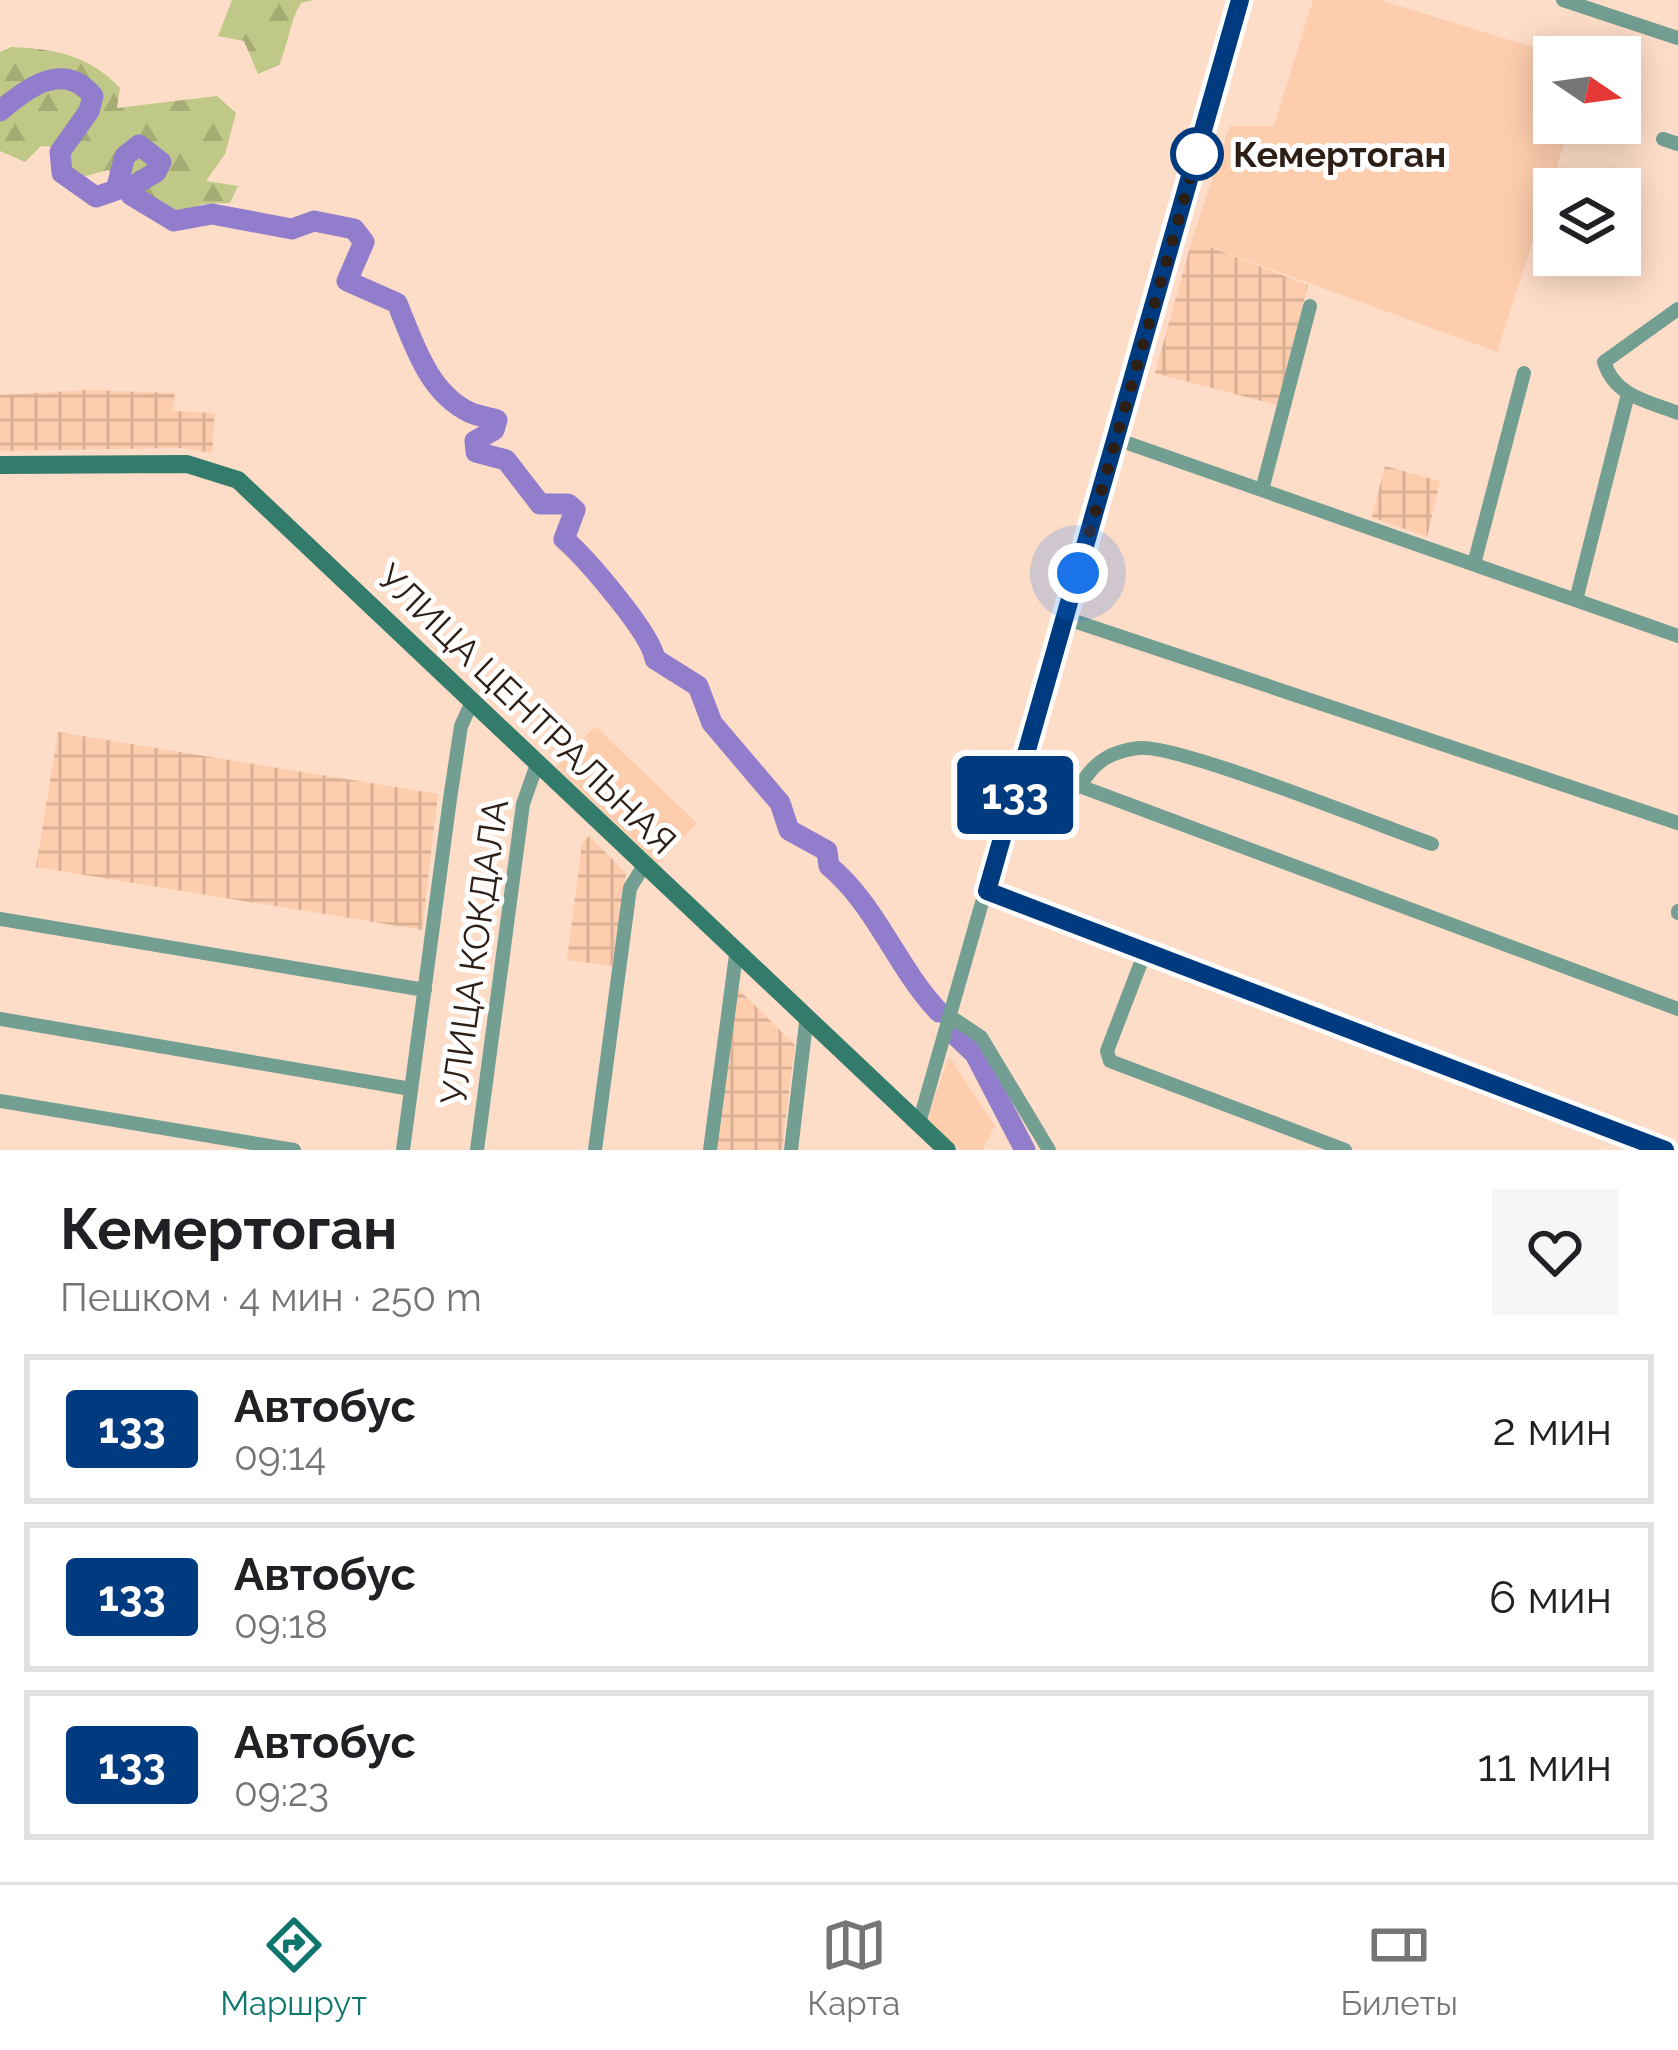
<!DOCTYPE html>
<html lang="ru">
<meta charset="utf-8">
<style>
body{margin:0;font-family:Raleway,sans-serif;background:#f6f6f6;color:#202124;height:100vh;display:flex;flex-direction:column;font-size:45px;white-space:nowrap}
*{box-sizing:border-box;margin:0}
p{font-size:39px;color:#757577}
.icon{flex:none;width:66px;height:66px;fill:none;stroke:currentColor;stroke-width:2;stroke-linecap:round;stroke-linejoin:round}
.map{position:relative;height:1150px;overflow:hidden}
.side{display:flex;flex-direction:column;background:#fff;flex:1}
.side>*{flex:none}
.badge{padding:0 24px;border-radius:9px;font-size:42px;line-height:78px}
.needle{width:78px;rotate:103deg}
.buttons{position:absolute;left:1533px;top:36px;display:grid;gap:24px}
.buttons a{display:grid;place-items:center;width:108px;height:108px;border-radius:0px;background:#fff;box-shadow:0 6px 30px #0003;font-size:60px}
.you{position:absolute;width:60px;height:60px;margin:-30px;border:9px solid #fff;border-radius:50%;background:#1a73e8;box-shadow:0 0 0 18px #1a73e833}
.map>.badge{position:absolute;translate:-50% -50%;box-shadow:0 0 0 6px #fff}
.round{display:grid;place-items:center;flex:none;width:126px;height:126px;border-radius:0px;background:#f6f6f6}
.overview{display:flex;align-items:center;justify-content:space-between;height:204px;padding:0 60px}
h1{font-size:57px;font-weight:700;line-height:90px}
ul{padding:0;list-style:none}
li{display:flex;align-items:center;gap:36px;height:150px;margin:0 24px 18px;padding:0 36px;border:6px solid #e0e0e0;border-radius:0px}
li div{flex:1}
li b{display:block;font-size:45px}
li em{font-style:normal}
li .badge{min-width:132px;font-weight:700;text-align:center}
.menu{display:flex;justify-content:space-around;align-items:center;height:168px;border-top:3px solid #e0e0e0;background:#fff;font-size:33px;color:#757577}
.menu a{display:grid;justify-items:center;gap:6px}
.menu .active{color:#0f766e}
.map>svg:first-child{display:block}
.built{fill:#fdcdae}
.industrial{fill:url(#industrial-grid)}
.forest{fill:url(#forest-firs)}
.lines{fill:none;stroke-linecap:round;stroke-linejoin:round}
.river{stroke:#917dcb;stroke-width:21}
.street{stroke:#729f92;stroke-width:14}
.secondary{stroke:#337c6b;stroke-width:18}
.line-casing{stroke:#fff;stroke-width:27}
.line{stroke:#003b80;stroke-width:18}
.walk{stroke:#2d1f15;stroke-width:12;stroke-dasharray:0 21.6}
.stop-dot{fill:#fff;stroke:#003b80;stroke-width:6}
.labels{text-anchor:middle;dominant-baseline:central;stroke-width:10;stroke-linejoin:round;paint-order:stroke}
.stop-label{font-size:36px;font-weight:bold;fill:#2d1f15;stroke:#fff;text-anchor:start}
.street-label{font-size:36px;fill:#2d1f15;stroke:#fff}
</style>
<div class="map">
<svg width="1678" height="1150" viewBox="0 0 1678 1150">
<defs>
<pattern id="industrial-grid" width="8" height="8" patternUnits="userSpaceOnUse" patternTransform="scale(3)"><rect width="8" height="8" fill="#fdcdae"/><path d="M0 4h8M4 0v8" fill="none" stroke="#d9b095"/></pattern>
<pattern id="forest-firs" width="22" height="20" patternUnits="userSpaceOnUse" patternTransform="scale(3)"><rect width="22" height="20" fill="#bfc886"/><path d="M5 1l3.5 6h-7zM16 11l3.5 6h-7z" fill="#a4ab73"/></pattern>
</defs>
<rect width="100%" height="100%" fill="#feddc8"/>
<path class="built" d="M 1313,0 L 1380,0 L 1565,57 L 1554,57 L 1554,123 L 1571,123 L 1497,352 L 1192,240 L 1230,126 L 1274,126 Z
M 595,726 L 697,823 L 658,864 L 556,767 Z
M 949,1056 L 995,1126 L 982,1150 L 960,1150 L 926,1120 Z"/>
<path class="industrial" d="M 1192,240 L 1308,285 L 1277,405 L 1155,373 Z
M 89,390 L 175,393 L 173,411 L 215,413 L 212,453 L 180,448 L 0,451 L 0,395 Z
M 1385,466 L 1440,481 L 1427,537 L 1372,517 Z
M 58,732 L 438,794 L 422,930 L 36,867 Z
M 589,836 L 626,873 L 612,966 L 567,960 L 582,843 Z
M 738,989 L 795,1045 L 782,1150 L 716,1150 Z"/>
<path class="forest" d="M 232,0 L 314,0 L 301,3 C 290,21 288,44 279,65 L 258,74 L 244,41 L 218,36 Z
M 11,47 C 55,49 89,55 120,88 L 117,108 L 217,96 L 236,113 L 225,154 L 206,181 L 238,186 L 230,203 L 202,204 L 181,215 L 153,207 L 108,170 L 71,180 L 64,148 L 41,146 L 25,162 L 0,151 L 0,52 Z"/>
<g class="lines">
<path class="river" d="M 0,111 C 27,88 63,60 93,96 L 89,111 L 60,152 L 62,173 L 96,197 L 116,190 L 125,156 L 139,145 L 161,162 L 156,172 L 131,187 L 131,195 L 174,221 L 212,214 L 292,229 L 314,221 L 354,229 L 364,242 L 347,281 L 397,303 C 414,344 428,392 469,412 C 477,416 488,417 497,420 L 494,430 L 475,441 L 476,452 L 506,460 L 540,504 L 568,504 L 575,510 L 564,539 C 585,557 651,633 655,659 L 698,686 L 712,723 L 780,803 L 789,830 L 827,851 L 829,866 C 877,906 897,968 939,1012
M 955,1035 L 975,1054 L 1025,1150"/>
<path class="street" d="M 1563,0 L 1678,38
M 1663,139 L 1678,144
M 1678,309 L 1604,362 C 1615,396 1646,401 1678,413
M 1116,439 L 1678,636
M 1262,490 L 1310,306
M 1474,564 L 1524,373
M 1576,600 L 1628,394
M 1065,618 L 1678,823
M 1023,765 L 1678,1009
M 1080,787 C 1093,762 1111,751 1139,748 C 1179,744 1380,826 1432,844
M 987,891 L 1665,1150
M 1678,911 L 1678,913
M 0,919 L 425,990
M 1145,952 L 1107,1051 L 1110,1061 L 1345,1150
M 951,1017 L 981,1037 L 1049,1150
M 0,1019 L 411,1089
M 0,1101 L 294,1150
M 919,1123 L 1240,0
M 403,1150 L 450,799 L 461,726 L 472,702
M 477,1150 L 523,804 L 537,764
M 595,1150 L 630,888 L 643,867
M 710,1150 L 736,955
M 791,1150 L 806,1023"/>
<path class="secondary" d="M 0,465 L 187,464 L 238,480 L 947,1150"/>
</g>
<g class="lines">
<g class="line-casing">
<path id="line" d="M 1240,0 L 987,891 L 1665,1150"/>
</g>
<use href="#line" class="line"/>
<path class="walk" d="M 1078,573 L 1197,154"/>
</g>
<circle class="stop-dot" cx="1197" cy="154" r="24"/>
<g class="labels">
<g class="stop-label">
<text x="1233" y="154">Кемертоган</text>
</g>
<g class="street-label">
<text transform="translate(527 709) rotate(44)">УЛИЦА ЦЕНТРАЛЬНАЯ</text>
<text transform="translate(474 952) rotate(-82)">УЛИЦА КОКДАЛА</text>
</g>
</g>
</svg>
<div class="buttons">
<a><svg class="needle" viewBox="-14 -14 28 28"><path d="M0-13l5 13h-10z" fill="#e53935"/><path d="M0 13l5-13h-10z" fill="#757577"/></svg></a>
<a><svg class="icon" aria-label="layers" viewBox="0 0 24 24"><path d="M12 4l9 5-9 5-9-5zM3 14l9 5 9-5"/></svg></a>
</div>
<div class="you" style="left:1078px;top:573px"></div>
<b class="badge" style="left:1015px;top:795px;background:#003b80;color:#fff">133</b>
</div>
<section class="side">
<div class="overview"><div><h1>Кемертоган</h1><p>Пешком · 4 мин · 250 m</p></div><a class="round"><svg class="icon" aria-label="heart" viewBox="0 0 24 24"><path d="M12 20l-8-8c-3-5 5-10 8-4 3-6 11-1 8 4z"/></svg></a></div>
<ul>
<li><span class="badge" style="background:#003b80;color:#fff">133</span><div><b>Автобус</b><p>09:14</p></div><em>2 мин</em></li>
<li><span class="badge" style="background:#003b80;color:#fff">133</span><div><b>Автобус</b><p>09:18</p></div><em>6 мин</em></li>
<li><span class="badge" style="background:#003b80;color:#fff">133</span><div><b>Автобус</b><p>09:23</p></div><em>11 мин</em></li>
</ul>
</section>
<nav class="menu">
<a class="active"><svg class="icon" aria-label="directions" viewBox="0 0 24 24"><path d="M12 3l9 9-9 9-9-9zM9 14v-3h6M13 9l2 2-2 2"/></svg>Маршрут</a>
<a><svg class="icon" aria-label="map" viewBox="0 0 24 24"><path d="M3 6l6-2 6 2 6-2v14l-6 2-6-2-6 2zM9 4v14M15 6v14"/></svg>Карта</a>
<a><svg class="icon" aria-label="tickets" viewBox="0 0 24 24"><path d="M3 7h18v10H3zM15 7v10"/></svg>Билеты</a>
</nav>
